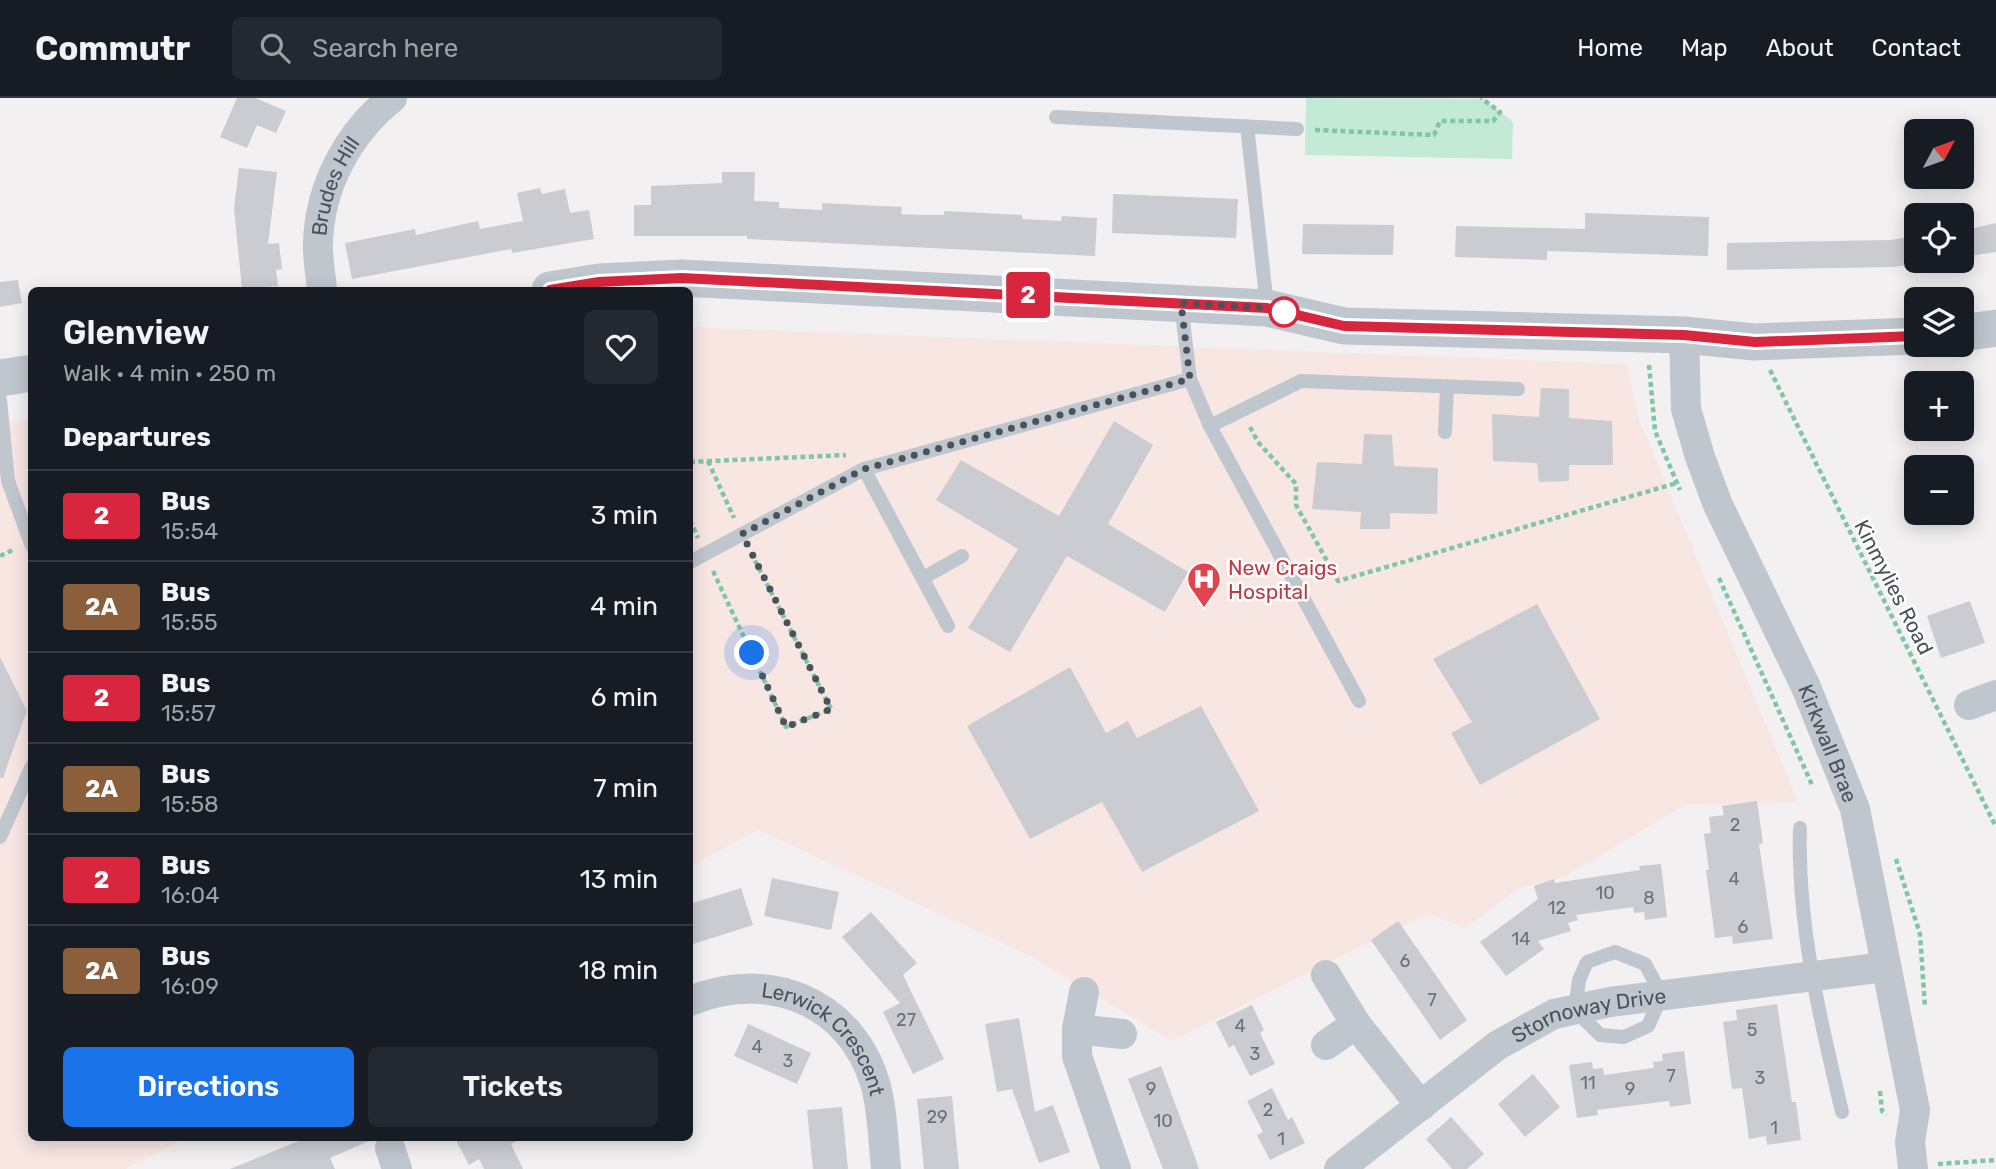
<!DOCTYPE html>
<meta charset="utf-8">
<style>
body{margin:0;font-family:Rubik,sans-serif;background:#242831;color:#f1f3f6;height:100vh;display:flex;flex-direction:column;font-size:26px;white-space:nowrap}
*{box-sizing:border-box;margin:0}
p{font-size:23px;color:#9ea1a6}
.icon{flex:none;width:38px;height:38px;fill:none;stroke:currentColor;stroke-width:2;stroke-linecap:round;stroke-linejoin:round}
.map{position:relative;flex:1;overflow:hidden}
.drawer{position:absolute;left:28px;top:189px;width:665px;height:854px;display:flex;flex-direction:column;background:#171b24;border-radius:10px;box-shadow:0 4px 18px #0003}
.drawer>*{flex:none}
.badge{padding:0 14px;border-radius:5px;font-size:24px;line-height:46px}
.needle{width:46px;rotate:49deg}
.tools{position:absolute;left:1904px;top:21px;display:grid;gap:14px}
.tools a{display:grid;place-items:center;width:70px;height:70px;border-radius:10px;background:#171b24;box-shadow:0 4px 18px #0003;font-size:35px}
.you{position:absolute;width:35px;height:35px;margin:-18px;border:5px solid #fff;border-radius:50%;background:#1a73e8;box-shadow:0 0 0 10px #1a73e833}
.map>.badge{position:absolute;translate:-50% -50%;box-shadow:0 0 0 4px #fff}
h2{padding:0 35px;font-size:26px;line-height:63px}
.round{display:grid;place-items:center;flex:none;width:74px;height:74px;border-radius:10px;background:#242831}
.summary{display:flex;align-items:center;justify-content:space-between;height:119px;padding:0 35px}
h1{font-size:33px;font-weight:600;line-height:52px}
.action{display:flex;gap:14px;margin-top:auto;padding:14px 35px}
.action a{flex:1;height:80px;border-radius:10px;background:#1a73e8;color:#fff;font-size:28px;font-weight:600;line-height:80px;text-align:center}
.action a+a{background:#242831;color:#f1f3f6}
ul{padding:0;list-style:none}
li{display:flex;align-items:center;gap:21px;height:91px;padding:0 35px;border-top:2px solid #363941}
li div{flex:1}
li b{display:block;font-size:26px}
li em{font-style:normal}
li .badge{min-width:77px;font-weight:700;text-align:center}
header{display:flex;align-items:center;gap:42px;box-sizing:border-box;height:98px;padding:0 35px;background:#171b24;border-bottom:2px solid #363941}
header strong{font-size:33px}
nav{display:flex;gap:38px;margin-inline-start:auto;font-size:24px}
.search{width:490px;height:63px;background:#242831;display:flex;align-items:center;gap:18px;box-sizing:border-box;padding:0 24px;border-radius:10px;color:#9ea1a6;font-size:26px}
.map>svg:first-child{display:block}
.medical{fill:#f8e6e3}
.green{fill:#c3ead4}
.building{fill:#cbccd2}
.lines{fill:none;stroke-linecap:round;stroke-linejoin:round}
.path{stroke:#7fc5a6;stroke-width:4.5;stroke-dasharray:5 3.5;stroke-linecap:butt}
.service{stroke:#c0c6cd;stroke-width:14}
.minor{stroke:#c0c6cd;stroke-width:30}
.tertiary{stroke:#c0c6cd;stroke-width:37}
.line-casing{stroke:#fff;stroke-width:16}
.line{stroke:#d7263d;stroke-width:10}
.walk{stroke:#4a525b;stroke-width:7;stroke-dasharray:0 12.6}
.stop-dot{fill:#fff;stroke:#d7263d;stroke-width:3.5}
.labels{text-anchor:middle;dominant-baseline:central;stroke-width:5;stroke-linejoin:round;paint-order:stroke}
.number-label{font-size:18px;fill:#6a7079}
.street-label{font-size:21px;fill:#4a525b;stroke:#fff}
.health-label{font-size:21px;fill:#be3a42;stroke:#fff;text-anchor:start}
</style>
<header>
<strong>Commutr</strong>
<div class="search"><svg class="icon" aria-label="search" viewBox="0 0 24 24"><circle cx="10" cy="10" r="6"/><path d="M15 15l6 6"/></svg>Search here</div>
<nav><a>Home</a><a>Map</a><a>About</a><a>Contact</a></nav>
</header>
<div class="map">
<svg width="1996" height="1071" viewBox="0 0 1996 1071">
<rect width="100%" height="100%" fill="#f2f0f0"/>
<path class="medical" d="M 690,229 L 1627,266 L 1638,319 L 1798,704 L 1685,707 L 1564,779 L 1519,790 L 1466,830 L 1427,816 L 1171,943 L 1028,857 L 758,732 L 690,769 Z
M 31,320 L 32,1040 L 185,1040 L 126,1071 L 0,1071 L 0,325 Z"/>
<path class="green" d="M 1306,0 L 1484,1 L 1513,24 L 1512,61 L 1305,57 Z"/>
<path class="building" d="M 237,0 L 255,0 L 286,13 L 276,35 L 257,27 L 247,50 L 220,39 Z
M 239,70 L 277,74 L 268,146 L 279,145 L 282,171 L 276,172 L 278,188 L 242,191 L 234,110 Z
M 722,74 L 755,74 L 754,103 L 779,104 L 779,110 L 822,112 L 822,105 L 902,109 L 901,116 L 922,117 L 944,117 L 944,113 L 1022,117 L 1022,121 L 1061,123 L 1062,118 L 1097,120 L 1095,158 L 747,141 L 747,138 L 634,138 L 634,107 L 651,107 L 651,88 L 722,85 Z
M 540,90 L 542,96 L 565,91 L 570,115 L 589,112 L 594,141 L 512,155 L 511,151 L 352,181 L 345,145 L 415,131 L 416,137 L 478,123 L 480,131 L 523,123 L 517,95 Z
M 1113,96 L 1238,101 L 1236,140 L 1112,135 Z
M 1585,115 L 1709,119 L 1708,158 L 1547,153 L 1547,162 L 1455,159 L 1456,128 L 1585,131 Z
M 1996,125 L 1996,154 L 1962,159 L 1962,133 Z
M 1303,126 L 1394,127 L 1393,157 L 1302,156 Z
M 1916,138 L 1916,166 L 1893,169 L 1727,172 L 1727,145 L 1890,142 Z
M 18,182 L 22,205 L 0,209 L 0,184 Z
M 1541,290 L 1569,291 L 1569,320 L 1612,323 L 1613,367 L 1569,367 L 1569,383 L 1539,384 L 1537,365 L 1493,363 L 1492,316 L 1539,319 Z
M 1114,323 L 1153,347 L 1108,426 L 1188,474 L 1165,514 L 1067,458 L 1010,554 L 968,530 L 1018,451 L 936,402 L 961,362 L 1059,418 Z
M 1364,336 L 1392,337 L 1394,368 L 1438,370 L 1437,416 L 1390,415 L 1390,431 L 1360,431 L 1361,414 L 1312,411 L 1317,364 L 1362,366 Z
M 1970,503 L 1985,545 L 1941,560 L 1927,518 Z
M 1537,506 L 1600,621 L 1480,687 L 1451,635 L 1472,624 L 1433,561 Z
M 0,559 L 27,613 L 3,680 L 0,680 Z
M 1070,569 L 1106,635 L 1128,623 L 1137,640 L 1201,608 L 1259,713 L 1142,774 L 1102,704 L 1030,741 L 967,628 Z
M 1757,703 L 1763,745 L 1759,746 L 1773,841 L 1733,846 L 1732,838 L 1715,840 L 1706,772 L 1709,772 L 1704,736 L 1711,735 L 1709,719 L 1724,717 L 1722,708 Z
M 1661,766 L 1667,819 L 1645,822 L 1644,814 L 1634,815 L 1633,809 L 1576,817 L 1578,822 L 1568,825 L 1571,833 L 1538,843 L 1544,851 L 1506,878 L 1480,844 L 1538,801 L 1534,788 L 1554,781 L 1555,785 L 1640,772 L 1639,768 Z
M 772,780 L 839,794 L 831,832 L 764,818 Z
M 741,790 L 753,827 L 690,847 L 690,806 Z
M 871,814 L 917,865 L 903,877 L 944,961 L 913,976 L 883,914 L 900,905 L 842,839 Z
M 1398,823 L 1467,922 L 1440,942 L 1371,842 Z
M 1777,906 L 1792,1004 L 1796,1004 L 1801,1042 L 1767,1047 L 1766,1038 L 1749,1041 L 1742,990 L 1732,991 L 1723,924 L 1737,922 L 1736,912 Z
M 1252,907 L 1264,932 L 1260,935 L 1275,966 L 1250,978 L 1234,947 L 1229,950 L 1216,924 Z
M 1019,920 L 1035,1014 L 1053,1007 L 1070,1054 L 1039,1065 L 1012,991 L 997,994 L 985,926 Z
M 748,926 L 811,955 L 797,986 L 734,958 Z
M 1684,953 L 1691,1006 L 1670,1009 L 1669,1003 L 1597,1012 L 1598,1017 L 1577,1020 L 1569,967 L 1592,964 L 1593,971 L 1603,970 L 1604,977 L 1654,970 L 1653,964 L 1663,963 L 1662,956 Z
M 1161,968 L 1192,1051 L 1199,1071 L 1163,1071 L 1128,981 Z
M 1533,976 L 1560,1009 L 1525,1039 L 1498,1006 Z
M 1272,990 L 1288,1022 L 1292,1019 L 1305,1045 L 1270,1062 L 1257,1037 L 1263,1034 L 1247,1003 Z
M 952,998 L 959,1071 L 924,1071 L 917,1001 Z
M 842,1009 L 848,1071 L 813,1071 L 807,1012 Z
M 1451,1019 L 1484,1056 L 1467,1071 L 1452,1071 L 1426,1041 Z
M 306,1040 L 376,1040 L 330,1060 L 335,1071 L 230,1071 Z
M 455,1040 L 523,1040 L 511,1046 L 523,1071 L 484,1071 L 479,1061 L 469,1067 Z"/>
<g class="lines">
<path class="path" d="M 1315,32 L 1434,37 L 1440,23 L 1493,23 L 1500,14 L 1481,0
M 1649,267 L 1655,333 L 1680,392
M 1770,272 L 1996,729
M 1250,329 L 1258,344 L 1296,386 L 1296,407 L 1338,483 L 1677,385
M 708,363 L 734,420
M 690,364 L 846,357
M 690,422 L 698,440
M 0,458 L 15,451
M 713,473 L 786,629 L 831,611 L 750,453
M 1719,480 L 1813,689
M 1896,761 L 1920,836 L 1925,909
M 1880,993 L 1882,1013 L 1886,1017
M 1938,1066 L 1996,1062"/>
<path class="service" d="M 1056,19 L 1297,31
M 1247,28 L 1267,208
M 1181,206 L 1190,281 L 1210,328 L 1359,603
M 0,302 L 8,383 L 32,448
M 1210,328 L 1301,283 L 1518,291
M 1445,334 L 1447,288
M 864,371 L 948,528
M 690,464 L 864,371 L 1190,281
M 923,480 L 962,458
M 1800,730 C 1797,827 1820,920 1842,1014
M 0,739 L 32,668
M 1615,854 L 1645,866 L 1662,897 L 1648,928 L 1624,939 L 1600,937 L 1575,912 L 1579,882 L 1587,864 Z"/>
<g class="minor">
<path id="s1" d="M 322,192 C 321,177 317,160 318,144 C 320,88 348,35 392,0"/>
<path id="s2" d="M 1684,237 L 1686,311 L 1700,359 L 1718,407 L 1806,589 L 1855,711 L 1915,1012 L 1910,1044 L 1913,1071"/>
<path d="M 1969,607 L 1996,597"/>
<path d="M 1326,877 L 1356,926 L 1421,1008"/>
<path d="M 1084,894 L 1077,931 L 1077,958 L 1116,1071"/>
<path id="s3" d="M 690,903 C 766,871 850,902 875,985 C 883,1012 883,1044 886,1071"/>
<path d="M 1077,931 L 1122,936"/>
<path d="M 1326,947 L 1356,926"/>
<path d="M 390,1050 L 397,1071"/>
<path id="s4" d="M 1339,1071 L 1498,947 L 1554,916 L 1610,904 L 1885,869"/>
</g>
<path class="tertiary" d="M 550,192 L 599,184 L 682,180 L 1267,210 L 1344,228 L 1684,237 L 1754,244 L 1916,238
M 1962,235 L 1996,230
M 0,280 L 32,275"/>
</g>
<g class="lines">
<g class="line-casing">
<path id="line" d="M 550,192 L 599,184 L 682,180 L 1267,210 L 1344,228 L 1684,237 L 1755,244 L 1916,238"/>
</g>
<use href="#line" class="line"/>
<path class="walk" d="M 752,555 L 786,629 L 831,611 L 742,436 L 864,371 L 1190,281 L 1181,205 L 1267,210 L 1293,216 L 1284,214"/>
</g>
<defs>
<g id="hospital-pin" transform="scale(1.75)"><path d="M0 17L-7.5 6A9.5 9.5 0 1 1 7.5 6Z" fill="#e0444e" stroke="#fff"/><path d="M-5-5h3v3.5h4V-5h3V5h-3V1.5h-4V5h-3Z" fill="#fff"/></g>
</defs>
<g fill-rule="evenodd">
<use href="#hospital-pin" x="1204" y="481"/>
</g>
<circle class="stop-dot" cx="1284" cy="214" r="14"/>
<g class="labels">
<g class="number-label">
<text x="1735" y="727">2</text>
<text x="1734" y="781">4</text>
<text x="1605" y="795">10</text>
<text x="1649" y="800">8</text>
<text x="1557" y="810">12</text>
<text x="1743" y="829">6</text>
<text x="1521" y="841">14</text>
<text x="1405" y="863">6</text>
<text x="1432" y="902">7</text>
<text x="906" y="922">27</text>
<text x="1240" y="928">4</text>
<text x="1752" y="932">5</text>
<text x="757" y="949">4</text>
<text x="1255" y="956">3</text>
<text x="788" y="963">3</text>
<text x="1671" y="978">7</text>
<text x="1760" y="980">3</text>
<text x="1588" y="985">11</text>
<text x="1151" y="991">9</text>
<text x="1630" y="991">9</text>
<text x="1268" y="1012">2</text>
<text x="937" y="1019">29</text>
<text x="1163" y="1023">10</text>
<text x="1774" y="1030">1</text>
<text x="1281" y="1041">1</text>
</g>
<g class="street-label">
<text stroke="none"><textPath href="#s1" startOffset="107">Brudes Hill</textPath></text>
<text transform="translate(1894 489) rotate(63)">Kinmylies Road</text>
<text stroke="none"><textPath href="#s2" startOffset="438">Kirkwall Brae</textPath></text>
<text stroke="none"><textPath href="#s4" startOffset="299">Stornoway Drive</textPath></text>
<text stroke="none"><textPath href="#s3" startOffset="158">Lerwick Crescent</textPath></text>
</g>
<g class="health-label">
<text x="1228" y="469">New Craigs<tspan x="1228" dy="24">Hospital</tspan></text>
</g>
</g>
</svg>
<div class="tools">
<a><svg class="needle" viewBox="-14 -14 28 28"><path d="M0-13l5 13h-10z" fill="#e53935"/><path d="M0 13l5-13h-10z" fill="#9ea1a6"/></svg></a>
<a><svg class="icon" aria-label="locate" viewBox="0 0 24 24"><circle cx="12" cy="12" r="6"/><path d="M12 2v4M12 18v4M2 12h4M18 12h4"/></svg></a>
<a><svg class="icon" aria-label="layers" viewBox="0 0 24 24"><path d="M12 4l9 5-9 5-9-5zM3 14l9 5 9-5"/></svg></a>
<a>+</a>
<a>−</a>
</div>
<div class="you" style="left:752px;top:555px"></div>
<b class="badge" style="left:1028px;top:197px;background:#d7263d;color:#fff">2</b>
<section class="drawer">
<div class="summary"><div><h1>Glenview</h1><p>Walk · 4 min · 250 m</p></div><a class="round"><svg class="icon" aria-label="heart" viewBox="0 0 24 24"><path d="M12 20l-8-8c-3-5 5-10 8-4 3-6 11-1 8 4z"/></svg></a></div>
<h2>Departures</h2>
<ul>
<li><span class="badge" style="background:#d7263d;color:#fff">2</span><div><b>Bus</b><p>15:54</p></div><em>3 min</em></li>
<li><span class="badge" style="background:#8b5e3c;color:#fff">2A</span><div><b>Bus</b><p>15:55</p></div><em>4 min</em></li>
<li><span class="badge" style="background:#d7263d;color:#fff">2</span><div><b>Bus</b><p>15:57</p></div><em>6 min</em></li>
<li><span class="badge" style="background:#8b5e3c;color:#fff">2A</span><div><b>Bus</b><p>15:58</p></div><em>7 min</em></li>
<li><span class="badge" style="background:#d7263d;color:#fff">2</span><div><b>Bus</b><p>16:04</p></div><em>13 min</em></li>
<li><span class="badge" style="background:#8b5e3c;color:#fff">2A</span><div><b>Bus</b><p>16:09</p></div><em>18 min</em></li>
</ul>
<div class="action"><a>Directions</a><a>Tickets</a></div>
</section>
</div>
